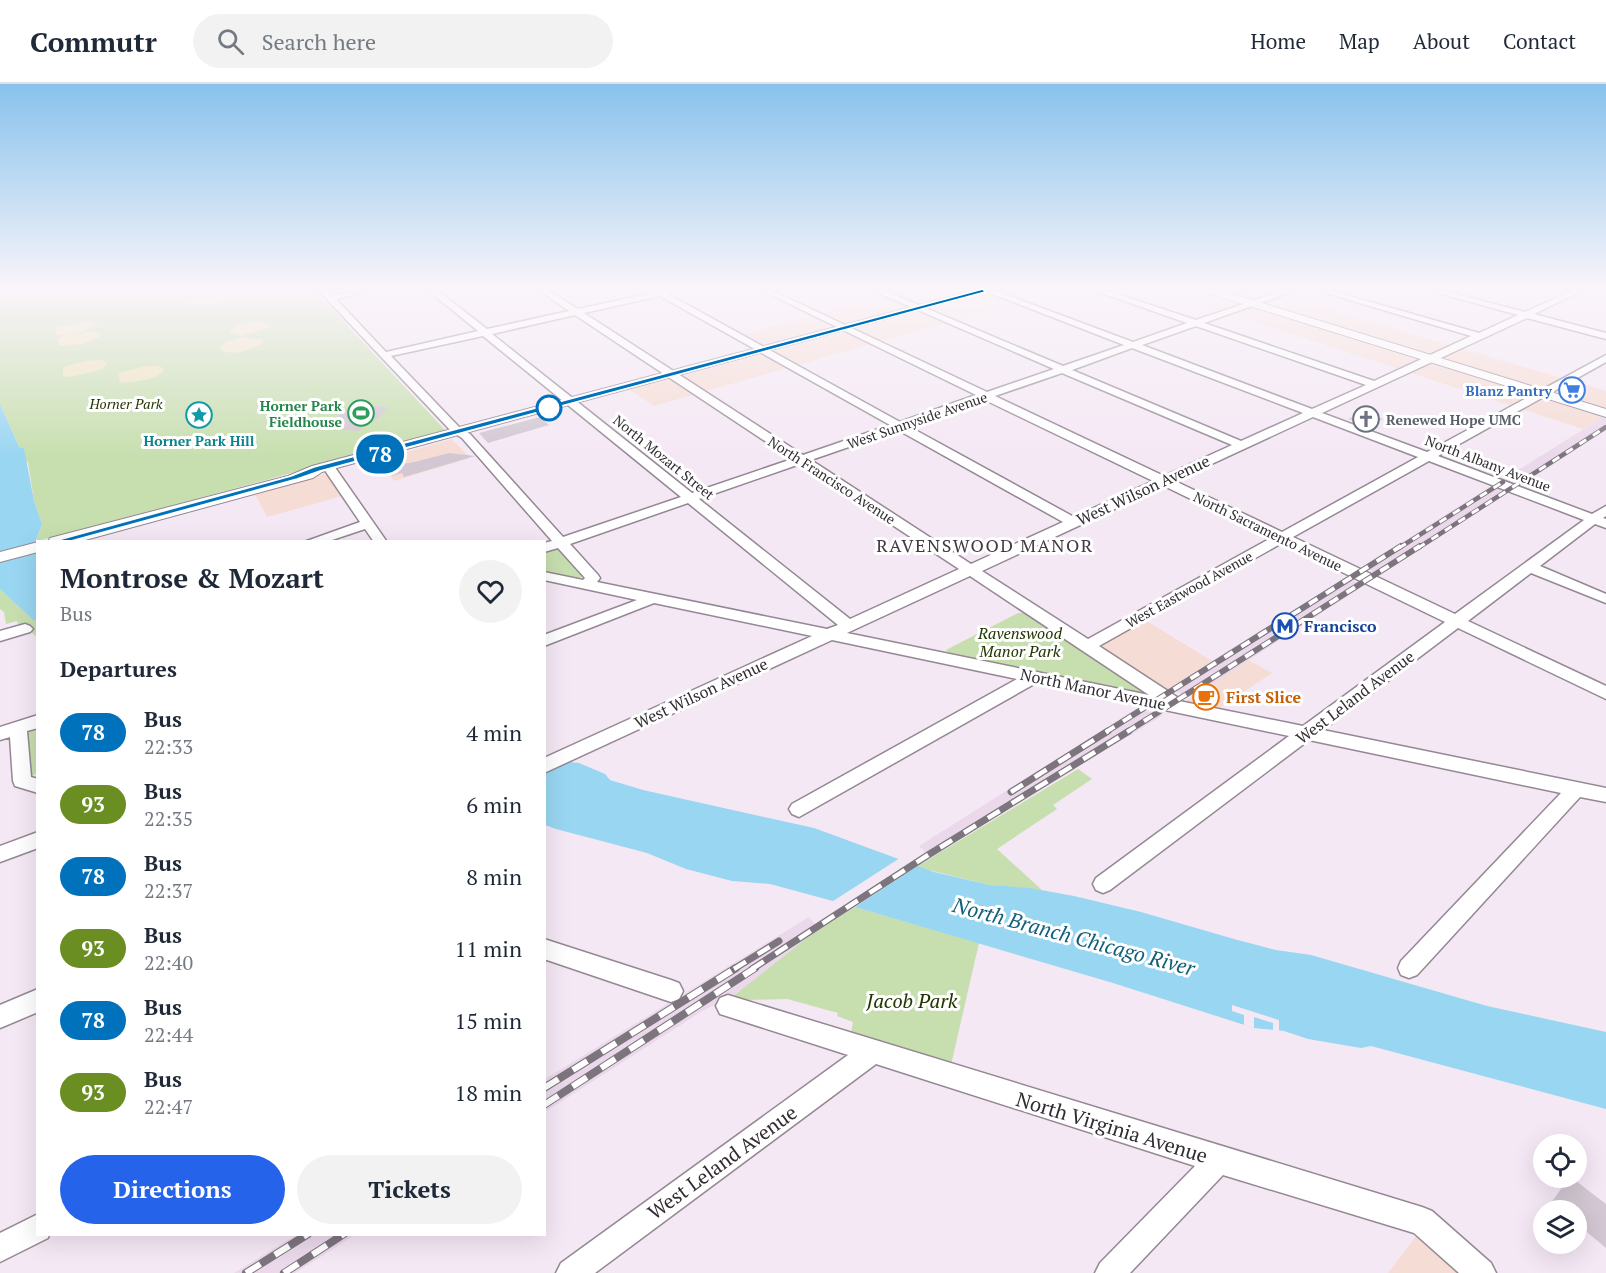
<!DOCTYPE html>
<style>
body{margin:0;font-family:"PT Serif",serif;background:#f2f2f3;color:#1f2937;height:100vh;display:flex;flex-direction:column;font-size:22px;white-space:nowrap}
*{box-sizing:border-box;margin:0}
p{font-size:20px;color:#747a83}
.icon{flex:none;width:33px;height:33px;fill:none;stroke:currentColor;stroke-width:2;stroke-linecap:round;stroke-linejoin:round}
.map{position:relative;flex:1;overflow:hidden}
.panel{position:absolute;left:36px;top:456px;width:510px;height:696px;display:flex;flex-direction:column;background:#fff;border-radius:0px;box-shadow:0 6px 24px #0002}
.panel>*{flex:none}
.badge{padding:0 12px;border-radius:20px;font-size:21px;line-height:39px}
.controls{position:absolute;left:1533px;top:1050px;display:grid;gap:12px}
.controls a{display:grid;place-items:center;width:54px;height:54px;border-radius:50%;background:#fff;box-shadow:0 6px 24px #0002;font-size:30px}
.map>.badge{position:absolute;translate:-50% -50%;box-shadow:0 0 0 3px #fff}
h2{padding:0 24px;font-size:22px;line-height:54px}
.round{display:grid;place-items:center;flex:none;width:63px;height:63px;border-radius:32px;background:#f2f2f3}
.overview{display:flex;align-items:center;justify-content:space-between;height:102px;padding:0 24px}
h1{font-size:28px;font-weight:700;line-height:45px}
.action{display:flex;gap:12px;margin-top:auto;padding:12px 24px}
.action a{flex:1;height:69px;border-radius:36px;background:#2563eb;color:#fff;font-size:24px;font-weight:700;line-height:69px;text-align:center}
.action a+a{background:#f2f2f3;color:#1f2937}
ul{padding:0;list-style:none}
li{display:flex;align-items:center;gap:18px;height:72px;padding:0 24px}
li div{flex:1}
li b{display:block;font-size:22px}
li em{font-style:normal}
li .badge{min-width:66px;font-weight:700;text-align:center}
header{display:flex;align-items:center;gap:36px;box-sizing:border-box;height:84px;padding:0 30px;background:#fff;border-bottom:2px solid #e0e1e3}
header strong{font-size:28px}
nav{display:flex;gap:33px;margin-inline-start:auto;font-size:21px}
.search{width:420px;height:54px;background:#f2f2f3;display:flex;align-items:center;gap:15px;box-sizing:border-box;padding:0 21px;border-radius:33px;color:#747a83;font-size:22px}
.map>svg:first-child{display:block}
.commercial{fill:#f5dcd4}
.built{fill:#ebd9eb}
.green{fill:#c7dfaf}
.sand{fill:#ede3be}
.water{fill:#99d6f2}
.pier{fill:#f4e8f4}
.building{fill:#d2c7d2}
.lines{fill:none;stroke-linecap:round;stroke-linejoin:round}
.minor-casing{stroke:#938893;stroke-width:3}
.major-casing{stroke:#938893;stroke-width:2}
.minor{fill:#fff;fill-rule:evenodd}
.major{fill:#fff;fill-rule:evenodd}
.rail-far3-casing{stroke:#7d757d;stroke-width:4.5}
.rail-far2-casing{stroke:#7d757d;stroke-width:6}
.rail-far1-casing{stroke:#7d757d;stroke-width:7}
.rail-casing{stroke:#7d757d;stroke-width:8}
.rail-far3{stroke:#fff;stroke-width:3;stroke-dasharray:8;stroke-linecap:butt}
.rail-far2{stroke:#fff;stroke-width:4;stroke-dasharray:10;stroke-linecap:butt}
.rail-far1{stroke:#fff;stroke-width:4.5;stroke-dasharray:14;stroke-linecap:butt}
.rail{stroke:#fff;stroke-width:6;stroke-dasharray:17;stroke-linecap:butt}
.line{fill:#0072bc;stroke:#fff;stroke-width:1.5}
.stop-dot{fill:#fff;stroke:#0072bc;stroke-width:3}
.labels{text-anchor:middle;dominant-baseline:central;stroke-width:6;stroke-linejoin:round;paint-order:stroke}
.far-shop-label{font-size:14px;font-weight:bold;fill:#366cbe;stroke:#fff;text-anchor:end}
.far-park-label{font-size:14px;font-style:italic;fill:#223700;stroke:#fff}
.far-leisure-label{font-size:14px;font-weight:bold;fill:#27864d;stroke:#fff;text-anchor:end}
.far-worship-label{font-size:14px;font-weight:bold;fill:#5b616d;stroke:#fff;text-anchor:start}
.far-street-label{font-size:14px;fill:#312c31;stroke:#fff}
.far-culture-label{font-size:14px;font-weight:bold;fill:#0d838f;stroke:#fff}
.street-label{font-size:16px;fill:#312c31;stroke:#fff}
.transit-label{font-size:16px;font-weight:bold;fill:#164399;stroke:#fff;text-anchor:start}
.park-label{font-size:16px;font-style:italic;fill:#223700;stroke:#fff}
.food-label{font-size:16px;font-weight:bold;fill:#c56008;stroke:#fff;text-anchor:start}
.neighbourhood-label{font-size:18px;letter-spacing:1.5px;fill:#413841;stroke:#fff}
.near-park-label{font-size:20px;font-style:italic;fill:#223700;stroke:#fff}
.near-street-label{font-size:20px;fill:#312c31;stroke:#fff}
.near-water-label{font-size:21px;font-style:italic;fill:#12607b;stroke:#fff}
</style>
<header>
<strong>Commutr</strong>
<div class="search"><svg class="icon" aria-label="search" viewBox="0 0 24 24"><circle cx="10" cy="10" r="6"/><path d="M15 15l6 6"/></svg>Search here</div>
<nav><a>Home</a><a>Map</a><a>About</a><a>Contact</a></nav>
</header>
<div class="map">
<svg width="1606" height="1189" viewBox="0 0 1606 1189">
<rect width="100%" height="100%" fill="#f4e8f4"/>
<path class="commercial" d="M 994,207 L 1058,207 L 654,322 L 630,306 Z
M 1220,207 L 1267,207 L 1606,307 L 1606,327 Z
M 903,208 L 929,219 L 761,264 L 737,252 Z
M 1228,214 L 1605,332 L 1583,345 L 1205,222 Z
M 452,355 L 470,374 L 394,397 L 378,376 Z
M 324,390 L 331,394 L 342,412 L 267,433 L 254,408 Z
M 1145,536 L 1212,577 L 1154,614 L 1087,569 Z
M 1248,576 L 1272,589 L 1214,628 L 1178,622 Z
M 1423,1143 L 1474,1189 L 1388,1189 Z"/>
<path class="built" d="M 1603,333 L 1606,334 L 1606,346 L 1521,401 L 1504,395 Z
M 1491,402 L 1508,409 L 1380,491 L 1363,483 Z
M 1346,493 L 1363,502 L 1192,613 L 1183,611 L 1171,603 Z
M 1136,625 L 1163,631 L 930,773 L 919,762 Z
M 809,833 L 820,846 L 731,914 L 704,926 L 545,1028 L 545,995 Z
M 296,1151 L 355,1151 L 295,1189 L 234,1189 Z"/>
<path class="green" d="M 0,207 L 315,207 L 446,347 L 75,448 L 36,457 L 42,440 L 34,417 L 28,378 L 25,377 L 24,364 L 19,363 L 0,320 Z
M 558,463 L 583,489 L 583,492 L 579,494 L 545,487 L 545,467 Z
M 0,505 L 33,536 L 37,536 L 37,553 L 28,546 L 20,549 L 17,537 L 6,540 L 4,528 L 0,525 Z
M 1018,529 L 1026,529 L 1145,609 L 949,570 L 946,566 Z
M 37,642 L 37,689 L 32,692 L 27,645 Z
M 1078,685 L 1092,695 L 1053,721 L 1057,725 L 997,765 L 1042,806 L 990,801 L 916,783 Z
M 855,823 L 979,859 L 951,981 L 851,949 L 853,938 L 837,932 L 838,929 L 787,915 L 749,916 L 731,914 L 808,853 Z"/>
<path class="sand" d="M 224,207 L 230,207 L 235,215 C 222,221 201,225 188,218 L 194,213 Z
M 90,237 L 98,241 L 76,250 L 93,247 L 100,249 L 100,253 L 82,260 L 60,262 L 57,255 L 64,251 L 56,251 L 56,243 Z
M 261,237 L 272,243 L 241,252 L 229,248 L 237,241 Z
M 244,253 L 264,256 L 262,258 L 264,259 C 250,265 235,273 220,266 L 220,263 L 226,258 Z
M 100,276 L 107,278 L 103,285 L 71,293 L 63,292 L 63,283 L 85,277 Z
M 147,282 L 160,282 L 164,286 C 155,298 133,297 121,299 L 118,294 L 120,293 L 118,289 Z"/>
<path class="water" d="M 0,320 L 19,363 L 24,364 L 34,417 L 42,440 L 36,456 L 37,536 L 33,536 L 0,505 Z
M 545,675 L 579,679 L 605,690 L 610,696 L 643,706 L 814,744 L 934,788 L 990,801 L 1030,804 L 1074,812 L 1141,828 L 1234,855 L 1276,866 L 1311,871 L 1487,922 L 1606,948 L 1606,1025 L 1371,962 L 1361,964 L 1308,955 L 1284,947 L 1254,944 L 1113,899 L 855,823 L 770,800 L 732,797 L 686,785 L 647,769 L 556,745 L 545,741 Z"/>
<path class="pier" d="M 900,774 L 919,781 L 852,825 L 830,819 Z
M 1232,921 L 1279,936 L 1279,948 L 1273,946 L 1273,939 L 1254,933 L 1254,944 L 1244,941 L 1244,931 L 1232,927 Z"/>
<path class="building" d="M 352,320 L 373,321 L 388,324 L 373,338 L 369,338 L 359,347 L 325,344 Z
M 1362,328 L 1383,335 L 1369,342 L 1348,335 Z
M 540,333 L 549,341 L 488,359 L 479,349 Z
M 449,369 L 475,372 L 404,393 L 402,389 L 392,392 L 380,376 L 389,374 L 395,381 L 415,378 Z
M 1552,1094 L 1572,1094 L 1606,1120 L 1606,1164 L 1576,1139 L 1576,1126 L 1561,1126 L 1551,1119 L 1563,1102 Z"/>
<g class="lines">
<g class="minor-casing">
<path id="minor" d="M 319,207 L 328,207 L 332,211 L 370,207 L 336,215 L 386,268 L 478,247 L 429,207 L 438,207 L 487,245 L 569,227 L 540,207 L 549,207 L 578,225 L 653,209 L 652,207 L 671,207 L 668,210 L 900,338 L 976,311 L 763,207 L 773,207 L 987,308 L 1054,285 L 874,207 L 885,207 L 1063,282 L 1124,261 L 985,207 L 996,207 L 1133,258 L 1187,239 L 1096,207 L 1108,207 L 1196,236 L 1282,207 L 1294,207 L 1204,239 L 1374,297 L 1471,252 L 1319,207 L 1332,207 L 1479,249 L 1518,231 L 1431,207 L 1444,207 L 1525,228 L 1571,207 L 1582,207 L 1534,230 L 1606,249 L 1606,255 L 1527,234 L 1322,329 L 1427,368 L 1606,271 L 1606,278 L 1438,372 L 1592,430 L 1606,422 L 1606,432 L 1603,434 L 1606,435 L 1606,444 L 1595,440 L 1540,482 L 1606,510 L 1606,519 L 1531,489 L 1468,537 L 1606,602 L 1606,615 L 1458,544 L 1323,646 L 1606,704 L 1606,718 L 1580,713 L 1417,891 L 1409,894 L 1401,891 L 1398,884 L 1401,877 L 1561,709 L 1309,656 L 1110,806 L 1103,809 L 1096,806 L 1093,800 L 1096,794 L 1289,652 L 1036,599 L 799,733 L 792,730 L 789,725 L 792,720 L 1017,595 L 832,556 L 544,689 L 544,674 L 812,552 L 654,519 L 544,562 L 544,551 L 637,516 L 544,496 L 544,488 L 583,496 L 585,494 L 558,464 L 544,468 L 544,459 L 552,457 L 462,354 L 451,347 ZM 660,212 L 890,341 L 803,371 L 584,229 ZM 575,231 L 792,375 L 692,409 L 492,250 ZM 1196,242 L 1366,301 L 1312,325 L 1142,261 ZM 483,252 L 681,413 L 563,453 L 470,350 L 459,343 L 391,272 ZM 1132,264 L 1303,329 L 1241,357 L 1072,286 ZM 1062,289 L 1232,361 L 1164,392 L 995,312 ZM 985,316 L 1153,397 L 1074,433 L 908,342 ZM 1313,333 L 1418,373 L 1282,448 L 1175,397 ZM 898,346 L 1063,438 L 971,480 L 811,376 ZM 1429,377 L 1584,436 L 1455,530 L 1293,453 ZM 800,380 L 959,485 L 850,535 L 699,415 ZM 1164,402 L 1271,454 L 1088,555 L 982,487 ZM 688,419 L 838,541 L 827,545 L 597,498 L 600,494 L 598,491 L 570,460 ZM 1282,459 L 1445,538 L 1303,642 L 1179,617 L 1177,613 L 1099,562 ZM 970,492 L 1149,611 L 847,549 Z
M 330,381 L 334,382 L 387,458 L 374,458 L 365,445 L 326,458 L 304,458 L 360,438 L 324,385 Z
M 25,540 L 30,542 L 33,545 L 30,548 L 0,557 L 0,547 Z
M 38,631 L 38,644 L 27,647 L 31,693 L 38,695 L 38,709 L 15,702 L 13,697 L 10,653 L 0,656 L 0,643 Z
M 38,748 L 38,764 L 0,778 L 0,762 Z
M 544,855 L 671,896 L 679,899 L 683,907 L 679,915 L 671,918 L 544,875 Z
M 38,905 L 38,928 L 0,944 L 0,921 Z
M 728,911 L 1422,1123 L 1432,1127 L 1491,1179 L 1496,1189 L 1459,1189 L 1414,1149 L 1223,1091 L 1130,1189 L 1095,1189 L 1100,1179 L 1195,1082 L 876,980 L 595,1189 L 556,1189 L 561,1179 L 848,971 L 720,930 L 716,922 L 720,914 Z
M 38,1130 L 38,1150 L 49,1150 L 48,1154 L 0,1178 L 0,1149 Z"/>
</g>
<g class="major-casing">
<path id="major" d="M 971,207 L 988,207 L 322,388 L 313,394 L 78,458 L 48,458 L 50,454 L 288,392 L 312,382 Z
M 1207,207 L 1223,207 L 1606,325 L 1606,333 L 1208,209 Z
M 38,458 L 38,468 L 0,478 L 0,468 Z"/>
</g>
<use href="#minor" class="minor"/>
<use href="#major" class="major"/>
<g class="rail-far3-casing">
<path id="rail-far3" d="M 1399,464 L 1503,398
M 1418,464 L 1606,343"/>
</g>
<g class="rail-far2-casing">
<path id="rail-far2" d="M 1106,648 L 1401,462
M 1127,648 L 1420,462"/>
</g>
<g class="rail-far1-casing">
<path id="rail-far1" d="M 1011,708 L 1108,647
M 734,885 L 779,857
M 752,885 L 928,771 L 1129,647"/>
</g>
<g class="rail-casing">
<path id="rail" d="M 544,1004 L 736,884
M 544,1021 L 755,884
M 246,1189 L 308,1150
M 284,1189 L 344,1150"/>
</g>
<use href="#rail-far3" class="rail-far3"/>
<use href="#rail-far2" class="rail-far2"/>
<use href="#rail-far1" class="rail-far1"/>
<use href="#rail" class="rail"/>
</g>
<linearGradient id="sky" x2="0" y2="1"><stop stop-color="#88c2ec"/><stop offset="0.55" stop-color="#faf5fa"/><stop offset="1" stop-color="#faf5fa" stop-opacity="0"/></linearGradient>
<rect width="1606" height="373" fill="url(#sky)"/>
<path class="line" d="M 983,205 L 985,208 L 320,387 L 297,395 L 60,460 L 51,458 L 291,392 L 314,383 Z"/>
<defs>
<g id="supermarket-ring" transform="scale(1.35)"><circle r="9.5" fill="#fff" stroke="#3f7fe0" stroke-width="1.5"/><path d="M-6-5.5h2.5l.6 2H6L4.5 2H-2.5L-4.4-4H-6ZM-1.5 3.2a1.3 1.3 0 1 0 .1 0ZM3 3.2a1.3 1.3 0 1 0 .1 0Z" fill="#3f7fe0"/></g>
<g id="stadium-ring" transform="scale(1.35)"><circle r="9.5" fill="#fff" stroke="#2e9e5b" stroke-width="1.5"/><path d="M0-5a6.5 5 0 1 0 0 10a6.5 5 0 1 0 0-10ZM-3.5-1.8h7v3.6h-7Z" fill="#2e9e5b"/></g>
<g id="sight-ring" transform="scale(1.35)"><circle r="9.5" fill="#fff" stroke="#0f9aa8" stroke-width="1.5"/><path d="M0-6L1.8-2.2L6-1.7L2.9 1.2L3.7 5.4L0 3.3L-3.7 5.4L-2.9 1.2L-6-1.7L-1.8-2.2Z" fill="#0f9aa8"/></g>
<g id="church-ring" transform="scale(1.35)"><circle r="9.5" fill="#fff" stroke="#6b7280" stroke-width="1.5"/><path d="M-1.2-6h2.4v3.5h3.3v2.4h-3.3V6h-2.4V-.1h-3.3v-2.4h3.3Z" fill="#6b7280"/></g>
<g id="metro-ring" transform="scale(1.35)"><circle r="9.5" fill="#fff" stroke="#1a4fb4" stroke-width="1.5"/><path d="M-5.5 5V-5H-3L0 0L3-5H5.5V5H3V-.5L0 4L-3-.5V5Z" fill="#1a4fb4"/></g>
<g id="cafe-ring" transform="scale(1.35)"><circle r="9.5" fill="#fff" stroke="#e8710a" stroke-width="1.5"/><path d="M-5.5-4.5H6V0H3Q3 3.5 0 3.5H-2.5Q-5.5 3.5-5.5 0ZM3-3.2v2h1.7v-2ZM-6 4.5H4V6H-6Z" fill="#e8710a"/></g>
</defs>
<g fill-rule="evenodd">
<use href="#supermarket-ring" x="1572" y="306"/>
<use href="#stadium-ring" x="361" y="329"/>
<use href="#sight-ring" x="199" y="331"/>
<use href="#church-ring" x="1366" y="335"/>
<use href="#metro-ring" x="1285" y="542"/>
<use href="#cafe-ring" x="1206" y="613"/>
</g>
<circle class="stop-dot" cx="549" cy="324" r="12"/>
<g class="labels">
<g class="far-shop-label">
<text x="1552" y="306">Blanz Pantry</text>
</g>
<g class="far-park-label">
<text x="126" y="319">Horner Park</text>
</g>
<g class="far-leisure-label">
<text x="342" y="321">Horner Park<tspan x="342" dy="16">Fieldhouse</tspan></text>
</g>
<g class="far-worship-label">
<text x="1386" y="335">Renewed Hope UMC</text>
</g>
<g class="far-street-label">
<text transform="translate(917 336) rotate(-19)">West Sunnyside Avenue</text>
<text transform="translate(664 373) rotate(39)">North Mozart Street</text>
<text transform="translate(1488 379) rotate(21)">North Albany Avenue</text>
<text transform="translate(832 396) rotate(33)">North Francisco Avenue</text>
<text transform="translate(1268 447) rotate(26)">North Sacramento Avenue</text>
<text transform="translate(1189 505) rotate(-29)">West Eastwood Avenue</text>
</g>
<g class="far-culture-label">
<text x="199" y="356">Horner Park Hill</text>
</g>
<g class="street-label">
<text transform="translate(1143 406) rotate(-25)">West Wilson Avenue</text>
<text transform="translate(1093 605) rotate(12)">North Manor Avenue</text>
<text transform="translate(701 609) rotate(-25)">West Wilson Avenue</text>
<text transform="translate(1355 613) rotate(-37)">West Leland Avenue</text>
</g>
<g class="transit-label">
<text x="1304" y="542">Francisco</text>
</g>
<g class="park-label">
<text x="1020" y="549">Ravenswood<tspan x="1020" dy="18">Manor Park</tspan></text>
</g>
<g class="food-label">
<text x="1226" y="613">First Slice</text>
</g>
<g class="neighbourhood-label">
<text x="985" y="461">RAVENSWOOD MANOR</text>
</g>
<g class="near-park-label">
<text x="912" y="916">Jacob Park</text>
</g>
<g class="near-street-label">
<text transform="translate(1112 1043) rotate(17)">North Virginia Avenue</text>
<text transform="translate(722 1078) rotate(-36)">West Leland Avenue</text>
</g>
<g class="near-water-label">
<text transform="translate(1074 852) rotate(15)">North Branch Chicago River</text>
</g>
</g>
</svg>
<div class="controls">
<a><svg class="icon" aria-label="locate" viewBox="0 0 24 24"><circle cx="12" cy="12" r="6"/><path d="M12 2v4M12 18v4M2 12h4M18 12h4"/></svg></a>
<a><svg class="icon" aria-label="layers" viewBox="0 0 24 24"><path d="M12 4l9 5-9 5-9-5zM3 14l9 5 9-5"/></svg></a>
</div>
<b class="badge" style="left:380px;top:370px;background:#0072bc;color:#fff">78</b>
<section class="panel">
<div class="overview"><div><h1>Montrose &amp; Mozart</h1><p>Bus</p></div><a class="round"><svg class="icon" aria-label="heart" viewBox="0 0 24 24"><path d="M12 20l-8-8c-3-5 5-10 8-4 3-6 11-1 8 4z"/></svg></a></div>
<h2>Departures</h2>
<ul>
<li><span class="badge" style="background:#0072bc;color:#fff">78</span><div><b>Bus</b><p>22:33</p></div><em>4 min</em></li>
<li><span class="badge" style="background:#6b8e23;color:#fff">93</span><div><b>Bus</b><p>22:35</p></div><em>6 min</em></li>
<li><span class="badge" style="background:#0072bc;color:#fff">78</span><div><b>Bus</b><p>22:37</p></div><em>8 min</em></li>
<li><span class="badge" style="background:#6b8e23;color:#fff">93</span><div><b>Bus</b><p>22:40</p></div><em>11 min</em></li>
<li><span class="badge" style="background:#0072bc;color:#fff">78</span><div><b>Bus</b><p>22:44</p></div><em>15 min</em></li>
<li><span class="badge" style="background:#6b8e23;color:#fff">93</span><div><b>Bus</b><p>22:47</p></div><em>18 min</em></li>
</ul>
<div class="action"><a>Directions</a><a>Tickets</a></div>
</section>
</div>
